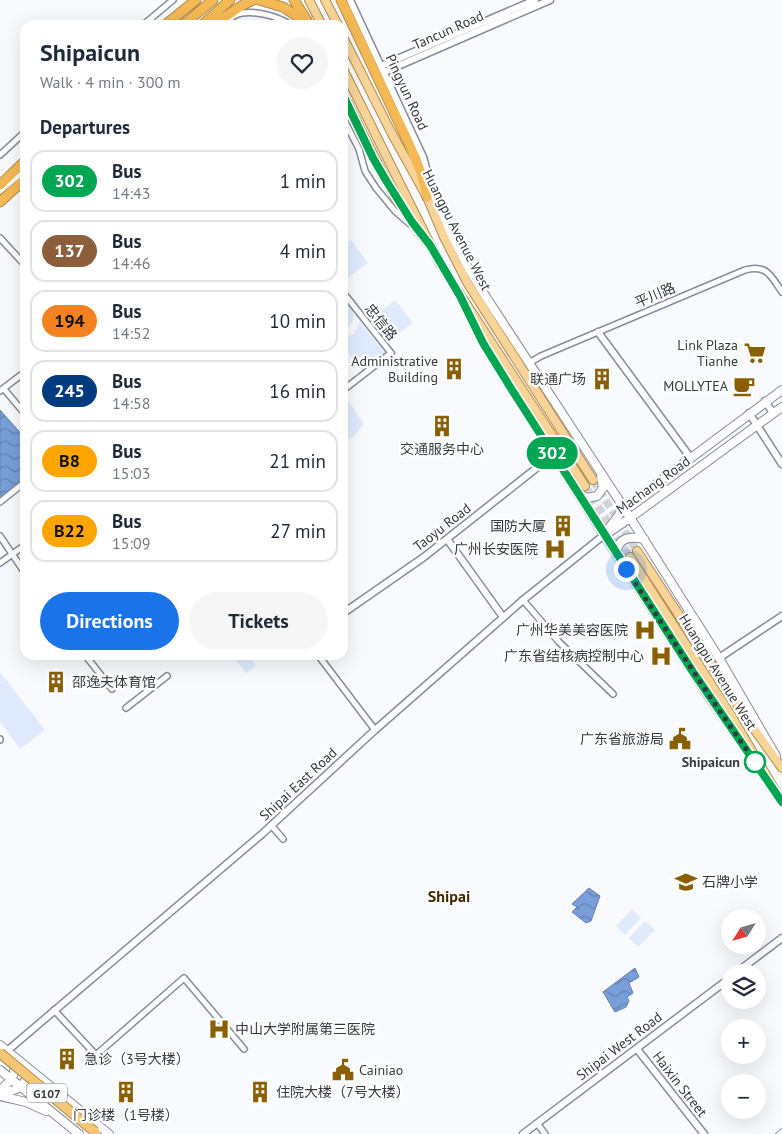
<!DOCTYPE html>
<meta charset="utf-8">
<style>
body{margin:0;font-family:"PT Sans","Noto Sans SC",sans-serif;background:#f6f6f7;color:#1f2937;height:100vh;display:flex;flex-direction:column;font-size:19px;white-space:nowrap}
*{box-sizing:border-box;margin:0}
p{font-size:16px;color:#747a83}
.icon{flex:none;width:28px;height:28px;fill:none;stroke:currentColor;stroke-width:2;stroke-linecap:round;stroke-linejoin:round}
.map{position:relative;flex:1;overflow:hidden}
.details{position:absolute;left:20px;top:20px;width:328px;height:640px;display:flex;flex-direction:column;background:#fff;border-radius:15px;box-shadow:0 5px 20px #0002}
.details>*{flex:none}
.badge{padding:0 10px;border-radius:16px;font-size:18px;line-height:32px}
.needle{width:32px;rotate:233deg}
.buttons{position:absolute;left:721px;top:909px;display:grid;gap:10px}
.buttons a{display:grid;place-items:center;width:45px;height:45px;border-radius:50%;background:#fff;box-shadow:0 5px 20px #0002;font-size:25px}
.you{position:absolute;width:25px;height:25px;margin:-12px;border:4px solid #fff;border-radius:50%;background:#1a73e8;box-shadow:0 0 0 8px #1a73e833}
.map>.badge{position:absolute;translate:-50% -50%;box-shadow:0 0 0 2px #fff}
h2{padding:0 20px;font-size:19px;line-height:45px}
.round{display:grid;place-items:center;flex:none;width:52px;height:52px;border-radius:26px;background:#f6f6f7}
.headline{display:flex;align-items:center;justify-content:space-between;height:85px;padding:0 20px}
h1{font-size:24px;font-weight:800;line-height:38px}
.primary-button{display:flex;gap:10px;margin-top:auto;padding:10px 20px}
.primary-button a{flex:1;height:58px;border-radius:30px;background:#1a73e8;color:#fff;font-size:20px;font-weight:800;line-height:58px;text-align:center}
.primary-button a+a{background:#f6f6f7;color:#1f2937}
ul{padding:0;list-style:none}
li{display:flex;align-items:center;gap:15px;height:62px;margin:0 10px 8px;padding:0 10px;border:2px solid #e0e1e3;border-radius:15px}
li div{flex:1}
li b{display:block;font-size:19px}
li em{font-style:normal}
li .badge{min-width:55px;font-weight:700;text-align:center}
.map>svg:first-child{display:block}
.green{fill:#dfebfd}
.water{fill:url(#water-waves);stroke:#6480ab}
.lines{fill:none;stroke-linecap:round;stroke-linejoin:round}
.stream{stroke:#6480ab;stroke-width:1}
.primary-tunnel{stroke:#d1d3d7;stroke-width:8;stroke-dasharray:8 4;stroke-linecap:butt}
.minor-casing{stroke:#858d9a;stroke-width:8}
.tertiary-casing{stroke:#858d9a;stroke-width:9}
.secondary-casing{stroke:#858d9a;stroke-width:10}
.primary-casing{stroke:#b18c4d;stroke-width:10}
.motorway-casing{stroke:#b18c4d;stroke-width:11}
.minor{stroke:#fff;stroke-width:5}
.tertiary{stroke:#fff;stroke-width:6}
.secondary{stroke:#fff;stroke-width:8}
.primary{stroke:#f8d499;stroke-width:8}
.motorway{stroke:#f4b855;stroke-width:9}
.trunk-bridge-casing{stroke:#b18c4d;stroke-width:11;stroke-linecap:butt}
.motorway-bridge-casing{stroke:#b18c4d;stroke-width:11;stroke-linecap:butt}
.trunk-bridge{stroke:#f6c677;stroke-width:9}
.motorway-bridge{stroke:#f4b855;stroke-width:9}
.line-casing{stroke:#fff;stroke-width:11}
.line{stroke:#00a651;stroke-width:8}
.walk{stroke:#35393f;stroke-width:5;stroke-dasharray:0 9}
.stop-dot{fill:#fff;stroke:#00a651;stroke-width:2.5}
.labels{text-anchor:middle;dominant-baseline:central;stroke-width:4.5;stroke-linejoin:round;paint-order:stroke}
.shield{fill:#fff;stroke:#727479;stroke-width:1}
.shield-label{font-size:12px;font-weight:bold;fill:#35393f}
.street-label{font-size:14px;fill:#35393f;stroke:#fff}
.poi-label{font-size:14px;fill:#35393f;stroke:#fff;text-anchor:end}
.stop-label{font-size:14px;font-weight:bold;fill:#35393f;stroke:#fff;text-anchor:end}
.quarter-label{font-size:16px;font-weight:bold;fill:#3e2902;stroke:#fff}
</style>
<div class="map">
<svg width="782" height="1134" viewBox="0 0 782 1134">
<defs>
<pattern id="water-waves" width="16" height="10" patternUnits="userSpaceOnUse" patternTransform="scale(1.25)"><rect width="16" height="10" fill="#789fd9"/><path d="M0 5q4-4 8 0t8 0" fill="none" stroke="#6383b1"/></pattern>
</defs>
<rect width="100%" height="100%" fill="#f8fafd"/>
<path class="green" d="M 351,240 L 368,263 L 345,280 L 343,277 L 343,246 Z
M 395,300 L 413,323 L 388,342 L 370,320 Z
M 343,301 C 357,307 357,324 343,331 Z
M 360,322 L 386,355 L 363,372 L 343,346 L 343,339 L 354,334 Z
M 347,399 L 364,424 L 357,433 L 343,446 L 343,403 Z
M 232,655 L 248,655 L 256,666 L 246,673 Z
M 0,672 L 45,730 L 20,749 L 0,722 Z
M 632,909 L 641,918 L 625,935 L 616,926 Z
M 645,921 L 655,930 L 638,947 L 629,938 Z"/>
<path class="water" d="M 0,410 L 25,438 L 25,479 L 0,498 Z
M 589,888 L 600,896 L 591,921 L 586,923 L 572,912 L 577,907 L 572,904 Z
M 635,968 L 639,977 L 629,983 L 633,993 L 627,997 L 629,1001 L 626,1007 L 615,1012 L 603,992 Z"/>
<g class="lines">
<path class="stream" d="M 775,1134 L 782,1128"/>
<path class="primary-tunnel" d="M 593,480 L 637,551
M 585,486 L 630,557"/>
<g class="minor-casing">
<path id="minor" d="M 143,25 L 173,0
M 221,25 C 227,21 234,14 242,13 C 258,11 277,16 291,25
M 342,116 L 359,149 L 365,171 L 376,188 L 395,211 L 410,224
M 0,155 L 25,132
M 0,191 L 25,170
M 0,238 L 25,265
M 342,291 L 391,353 L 342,391
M 529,363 L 541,356 L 745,270 C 767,264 771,276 782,292
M 4,389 L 25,414
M 0,391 L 25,372
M 0,502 L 25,482
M 0,536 L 25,573
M 0,563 L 25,545
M 523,600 L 559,642 L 613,694
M 85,655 L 112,689
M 318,655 L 375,730
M 126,708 L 167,676
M 0,740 L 0,739
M 271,825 L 283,839
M 54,1010 L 96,1055 L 184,978 L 244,1049
M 537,1123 L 545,1134"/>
</g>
<g class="tertiary-casing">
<path id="tertiary" d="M 350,0 L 423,157 L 430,182 L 427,197
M 381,66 L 535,0
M 384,72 L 550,0
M 598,332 L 690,457
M 765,401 L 773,413
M 749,413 L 782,464
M 447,539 L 503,617
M 342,614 L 424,557 L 553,455
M 719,658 L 782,616
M 737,972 L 782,938
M 637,1049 L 704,1134
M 7,1051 L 262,834 L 375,730 L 523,600 L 604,535
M 523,1134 L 730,978"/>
</g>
<g class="secondary-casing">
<path id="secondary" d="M 429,199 L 444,221 L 464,261 L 484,294 L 624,508 L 719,658 L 776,756
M 467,309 L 483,343 L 604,535 L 707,694 L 756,763
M 580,494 L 587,498 L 597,496 L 603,488 L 601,476
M 608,533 L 630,518 L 782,407
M 604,535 L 624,508 L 782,390
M 616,554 C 618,537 630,536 644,539
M 0,1045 L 109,1134
M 0,1070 L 79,1134
M 0,1090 C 9,1083 17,1075 14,1063
M 0,1092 C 18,1092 21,1087 31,1073
M 0,1096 L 26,1102 L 46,1111"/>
</g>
<g class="primary-casing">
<path id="primary" d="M 309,0 L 322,25
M 325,0 L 338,25
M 342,35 L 392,134 L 427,197 L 444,237 L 468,284 L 593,480
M 342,67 L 439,262 L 585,486
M 637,551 L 749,722 L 782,768
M 630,557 L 732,717 L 782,802"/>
</g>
<g class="motorway-casing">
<path id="motorway" d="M 259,0 L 283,7 L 310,25
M 294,0 L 306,19
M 341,0 L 410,146 L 421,173 L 427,197
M 165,25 L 196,0
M 183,25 L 213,0
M 202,25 L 230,0
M 213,25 L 241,6 L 253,0
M 342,93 C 369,145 391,200 430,245
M 0,185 L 25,161
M 0,202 L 25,179"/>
</g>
<use href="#minor" class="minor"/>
<use href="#tertiary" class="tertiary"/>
<use href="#secondary" class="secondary"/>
<use href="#primary" class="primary"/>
<use href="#motorway" class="motorway"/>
<g class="trunk-bridge-casing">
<path id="trunk-bridge" d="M 0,1053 L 95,1132"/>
</g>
<g class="motorway-bridge-casing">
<path id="motorway-bridge" d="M 306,19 L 309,25"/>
</g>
<use href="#trunk-bridge" class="trunk-bridge"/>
<use href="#motorway-bridge" class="motorway-bridge"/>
</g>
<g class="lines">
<g class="line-casing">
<path id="line" d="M 342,93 L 373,158 L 387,182 L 412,222 L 430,245 L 460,296 L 483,343 L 512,390 L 693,672 L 782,802"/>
</g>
<use href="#line" class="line"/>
<path class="walk" d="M 626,569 L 715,704 L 755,762"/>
</g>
<defs>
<g id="supermarket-bare" transform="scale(1.725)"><path d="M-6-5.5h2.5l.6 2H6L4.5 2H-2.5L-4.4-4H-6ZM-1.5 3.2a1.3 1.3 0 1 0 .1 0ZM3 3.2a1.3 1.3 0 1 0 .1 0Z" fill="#8a5f01" stroke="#fff" stroke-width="2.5" paint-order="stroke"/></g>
<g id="building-bare" transform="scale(1.725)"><path d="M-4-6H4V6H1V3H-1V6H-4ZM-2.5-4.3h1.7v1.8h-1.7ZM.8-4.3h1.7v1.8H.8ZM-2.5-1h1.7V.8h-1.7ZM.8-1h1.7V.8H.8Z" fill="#8a5f01" stroke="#fff" stroke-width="2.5" paint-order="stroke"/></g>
<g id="cafe-bare" transform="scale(1.725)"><path d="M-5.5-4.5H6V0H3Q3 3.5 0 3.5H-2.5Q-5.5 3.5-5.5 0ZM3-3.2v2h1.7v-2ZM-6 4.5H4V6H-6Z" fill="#8a5f01" stroke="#fff" stroke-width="2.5" paint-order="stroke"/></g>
<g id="hospital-bare" transform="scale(1.725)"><path d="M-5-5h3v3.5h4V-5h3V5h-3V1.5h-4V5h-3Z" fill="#8a5f01" stroke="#fff" stroke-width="2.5" paint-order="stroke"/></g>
<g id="civic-bare" transform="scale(1.725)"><path d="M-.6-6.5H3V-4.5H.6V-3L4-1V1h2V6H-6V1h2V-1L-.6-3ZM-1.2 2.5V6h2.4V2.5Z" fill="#8a5f01" stroke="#fff" stroke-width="2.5" paint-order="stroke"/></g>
<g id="school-bare" transform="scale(1.725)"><path d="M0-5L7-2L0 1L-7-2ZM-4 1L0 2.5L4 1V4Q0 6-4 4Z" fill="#8a5f01" stroke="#fff" stroke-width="2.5" paint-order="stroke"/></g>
</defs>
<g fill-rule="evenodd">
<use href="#supermarket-bare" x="755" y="353"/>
<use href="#building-bare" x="454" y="369"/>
<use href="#building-bare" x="602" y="379"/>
<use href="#cafe-bare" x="744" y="386"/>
<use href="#building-bare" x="442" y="426"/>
<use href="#building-bare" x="563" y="526"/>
<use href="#hospital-bare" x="555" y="549"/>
<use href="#hospital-bare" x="645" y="630"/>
<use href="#hospital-bare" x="661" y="656"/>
<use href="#building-bare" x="56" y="682"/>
<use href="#civic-bare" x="680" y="739"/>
<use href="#school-bare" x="686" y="882"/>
<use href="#hospital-bare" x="219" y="1029"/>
<use href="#building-bare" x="67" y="1059"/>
<use href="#civic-bare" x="343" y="1070"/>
<use href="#building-bare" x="126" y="1092"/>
<use href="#building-bare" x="260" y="1092"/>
</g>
<circle class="stop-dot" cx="755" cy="762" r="10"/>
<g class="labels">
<rect class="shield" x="27" y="1083.5" width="40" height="19" rx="4"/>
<g class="shield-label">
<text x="47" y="1093">G107</text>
</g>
<g class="street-label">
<text transform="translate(448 30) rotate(-24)">Tancun Road</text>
<text transform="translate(407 92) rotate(65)">Pingyun Road</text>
<text transform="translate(457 230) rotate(63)">Huangpu Avenue West</text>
<text transform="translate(655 295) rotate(-23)">平川路</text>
<text transform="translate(381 322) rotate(51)">忠信路</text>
<text transform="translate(653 485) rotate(-36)">Machang Road</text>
<text transform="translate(442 527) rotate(-38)">Taoyu Road</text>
<text transform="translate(718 672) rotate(58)">Huangpu Avenue West</text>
<text transform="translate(298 784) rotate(-43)">Shipai East Road</text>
<text transform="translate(619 1046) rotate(-37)">Shipai West Road</text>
<text transform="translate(680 1084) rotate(52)">Haixin Street</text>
</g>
<g class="poi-label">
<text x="738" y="345">Link Plaza<tspan x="738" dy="16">Tianhe</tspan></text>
<text x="438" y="361">Administrative<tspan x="438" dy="16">Building</tspan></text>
<text x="586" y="379">联通广场</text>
<text x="728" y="386">MOLLYTEA</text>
<text x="442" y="449" text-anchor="middle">交通服务中心</text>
<text x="546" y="526">国防大厦</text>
<text x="538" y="549">广州长安医院</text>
<text x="628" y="630">广州华美美容医院</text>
<text x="644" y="656">广东省结核病控制中心</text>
<text x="72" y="682" text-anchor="start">邵逸夫体育馆</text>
<text x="664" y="739">广东省旅游局</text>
<text x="702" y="882" text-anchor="start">石牌小学</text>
<text x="235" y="1029" text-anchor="start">中山大学附属第三医院</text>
<text x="84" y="1059" text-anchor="start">急诊（3号大楼）</text>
<text x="359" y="1070" text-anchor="start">Cainiao</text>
<text x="276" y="1092" text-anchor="start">住院大楼（7号大楼）</text>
<text x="126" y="1115" text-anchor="middle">门诊楼（1号楼）</text>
</g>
<g class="stop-label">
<text x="740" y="762">Shipaicun</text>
</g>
<g class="quarter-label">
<text x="449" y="896">Shipai</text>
</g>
</g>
</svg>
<div class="buttons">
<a><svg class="needle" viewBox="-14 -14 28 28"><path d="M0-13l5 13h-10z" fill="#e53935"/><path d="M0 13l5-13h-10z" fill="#747a83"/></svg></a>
<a><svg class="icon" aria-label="layers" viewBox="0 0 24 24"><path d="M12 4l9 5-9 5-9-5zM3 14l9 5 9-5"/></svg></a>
<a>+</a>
<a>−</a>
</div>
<div class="you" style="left:626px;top:569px"></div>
<b class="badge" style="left:552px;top:453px;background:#00a651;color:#fff">302</b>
<section class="details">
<div class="headline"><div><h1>Shipaicun</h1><p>Walk · 4 min · 300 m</p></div><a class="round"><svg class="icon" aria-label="heart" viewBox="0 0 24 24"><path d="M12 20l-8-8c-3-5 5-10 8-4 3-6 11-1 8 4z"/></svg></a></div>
<h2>Departures</h2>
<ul>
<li><span class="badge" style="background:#00a651;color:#fff">302</span><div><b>Bus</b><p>14:43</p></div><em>1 min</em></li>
<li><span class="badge" style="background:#8b5e3c;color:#fff">137</span><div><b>Bus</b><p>14:46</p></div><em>4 min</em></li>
<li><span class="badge" style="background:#f58220;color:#111">194</span><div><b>Bus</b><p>14:52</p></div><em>10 min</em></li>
<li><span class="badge" style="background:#003b80;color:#fff">245</span><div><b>Bus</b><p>14:58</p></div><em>16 min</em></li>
<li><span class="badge" style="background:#ffa500;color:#111">B8</span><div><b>Bus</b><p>15:03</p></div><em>21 min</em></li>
<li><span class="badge" style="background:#ffa500;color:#111">B22</span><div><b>Bus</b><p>15:09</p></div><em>27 min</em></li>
</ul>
<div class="primary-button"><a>Directions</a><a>Tickets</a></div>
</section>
</div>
